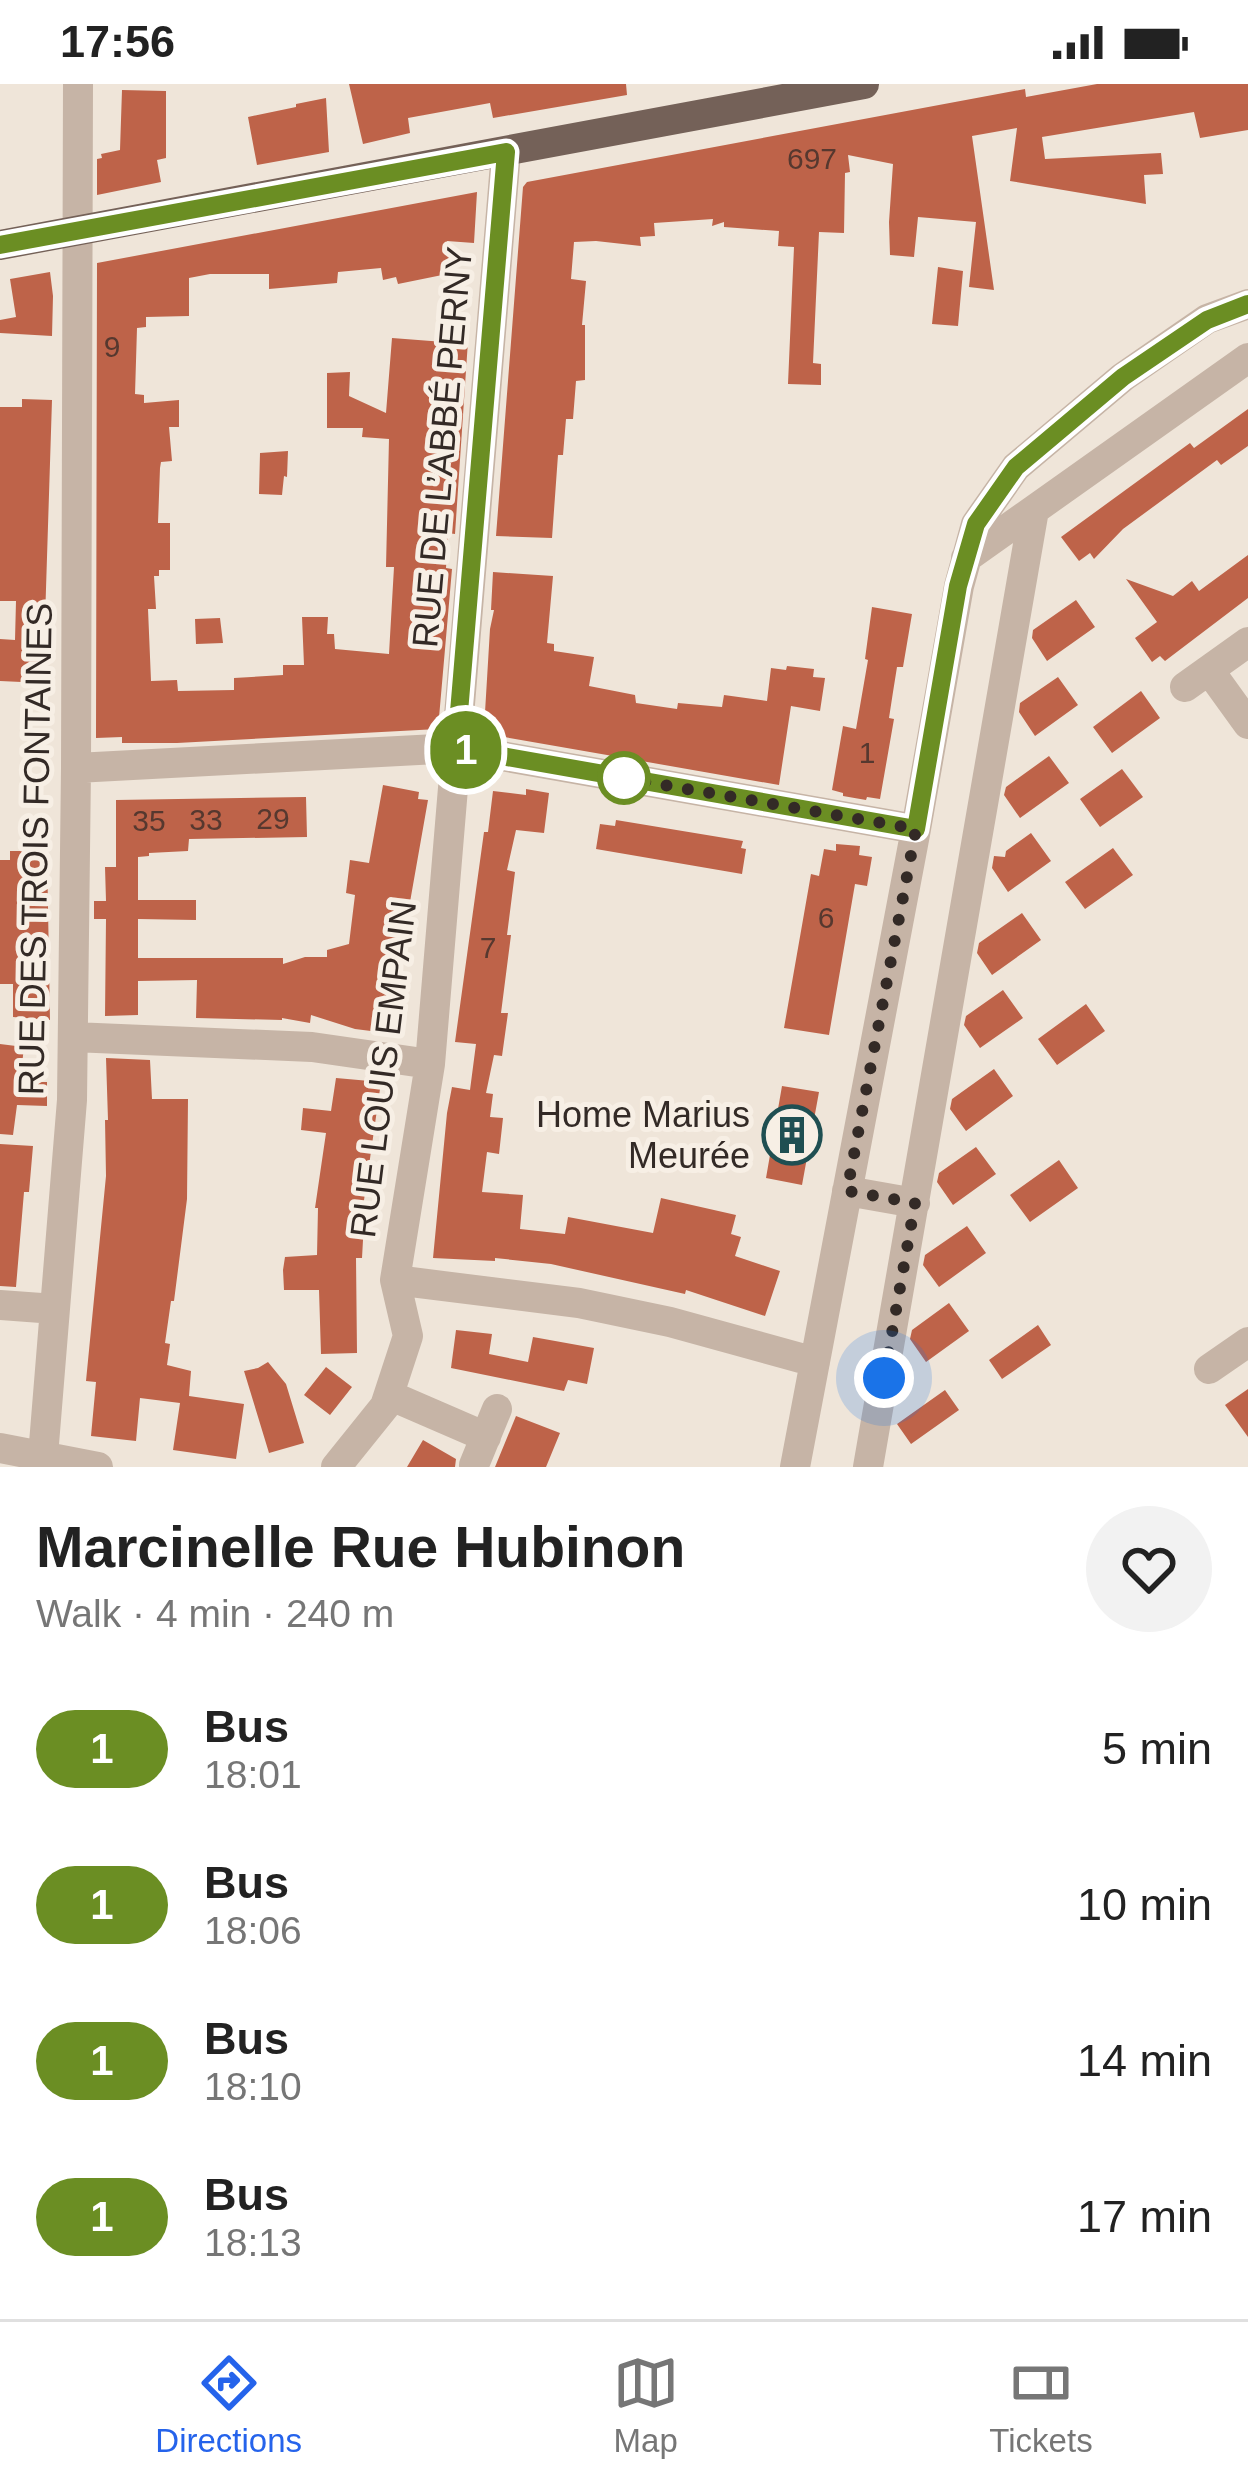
<!DOCTYPE html>
<meta charset="utf-8">
<style>
body{margin:0;font-family:Helvetica,sans-serif;background:#f2f2f2;color:#222;height:100vh;display:flex;flex-direction:column;font-size:45px;white-space:nowrap}
*{box-sizing:border-box;margin:0}
p{font-size:39px;color:#767676}
.icon{flex:none;width:66px;height:66px;fill:none;stroke:currentColor;stroke-width:2;stroke-linecap:round;stroke-linejoin:round}
.map{position:relative;height:1383px;overflow:hidden}
.side{display:flex;flex-direction:column;background:#fff;flex:1}
.side>*{flex:none}
.badge{padding:0 24px;border-radius:39px;font-size:42px;line-height:78px}
.you{position:absolute;width:60px;height:60px;margin:-30px;border:9px solid #fff;border-radius:50%;background:#1a73e8;box-shadow:0 0 0 18px #1a73e833}
.map>.badge{position:absolute;translate:-50% -50%;box-shadow:0 0 0 6px #fff}
.round{display:grid;place-items:center;flex:none;width:126px;height:126px;border-radius:63px;background:#f2f2f2}
.summary{display:flex;align-items:center;justify-content:space-between;height:204px;padding:0 36px}
h1{font-size:57px;font-weight:800;line-height:90px}
ul{padding:0;list-style:none}
li{display:flex;align-items:center;gap:36px;height:156px;padding:0 36px}
li div{flex:1}
li b{display:block;font-size:45px}
li em{font-style:normal}
li .badge{min-width:132px;font-weight:700;text-align:center}
.status{display:flex;justify-content:space-between;align-items:center;height:84px;padding:0 60px;background:#fff;direction:ltr}
.status svg{height:33px;fill:currentColor}
.tabs{display:flex;justify-content:space-around;align-items:center;height:168px;border-top:3px solid #e0e0e0;background:#fff;font-size:33px;color:#767676}
.tabs a{display:grid;justify-items:center;gap:6px}
.tabs .selected{color:#2563eb}
.map>svg:first-child{display:block}
.building{fill:#be6349}
.lines{fill:none;stroke-linecap:round;stroke-linejoin:round}
.minor{stroke:#c6b4a6;stroke-width:30}
.major{stroke:#746158;stroke-width:30}
.line-casing{stroke:#fff;stroke-width:27}
.line{stroke:#6b8e23;stroke-width:18}
.walk{stroke:#332a26;stroke-width:12;stroke-dasharray:0 21.6}
.stop-dot{fill:#fff;stroke:#6b8e23;stroke-width:6}
.labels{text-anchor:middle;dominant-baseline:central;stroke-width:10;stroke-linejoin:round;paint-order:stroke}
.number-label{font-size:30px;fill:#56382f}
.street-label{font-size:36px;fill:#332a26;stroke:#f7efe5}
.poi-label{font-size:36px;fill:#332a26;stroke:#f7efe5;text-anchor:end}
</style>
<div class="status"><b>17:56</b><svg viewBox="0 0 49 12"><path d="M0 12V9h3v3zM5 12V6h3v6zM10 12V3h3v9zM15 12V0h3v12zM26 1h20v11H26zM47 4h2v5h-2z"/></svg></div>
<div class="map">
<svg width="1248" height="1383" viewBox="0 0 1248 1383">
<rect width="100%" height="100%" fill="#efe5d9"/>
<path class="building" d="M 349,0 L 626,0 L 627,11 L 493,34 L 490,19 L 408,34 L 410,49 L 363,60 Z
M 1097,0 L 1248,0 L 1248,46 L 1200,54 L 1194,28 L 1042,53 L 1045,75 L 1161,69 L 1163,90 L 1144,91 L 1146,120 L 1010,97 L 1017,44 L 972,52 L 994,206 L 969,203 L 976,138 L 918,133 L 914,173 L 890,171 L 889,138 L 893,80 L 848,71 L 850,88 L 845,89 L 844,149 L 819,148 L 813,279 L 821,280 L 821,301 L 788,300 L 794,163 L 778,162 L 779,147 L 724,143 L 724,138 L 712,142 L 713,135 L 654,139 L 655,152 L 640,153 L 641,162 L 596,157 L 574,158 L 571,195 L 586,197 L 582,241 L 585,241 L 585,296 L 576,297 L 573,335 L 566,335 L 563,371 L 558,371 L 552,454 L 496,452 L 523,103 L 527,98 L 1025,5 L 1026,13 Z
M 122,6 L 166,7 L 166,74 L 157,76 L 161,98 L 97,111 L 97,75 L 102,74 L 101,70 L 120,66 Z
M 326,14 L 329,68 L 257,81 L 248,33 L 296,23 L 296,20 Z
M 477,108 L 474,159 L 447,157 L 452,189 L 398,200 L 396,193 L 383,196 L 381,184 L 338,188 L 337,199 L 269,205 L 269,190 L 210,190 L 189,194 L 189,232 L 146,233 L 146,243 L 137,244 L 135,310 L 144,311 L 144,319 L 179,316 L 179,343 L 169,343 L 172,377 L 161,378 L 160,384 L 158,439 L 170,439 L 170,486 L 159,486 L 159,492 L 154,492 L 156,525 L 148,525 L 151,597 L 177,596 L 178,607 L 234,606 L 234,594 L 283,591 L 283,581 L 304,581 L 302,533 L 328,533 L 327,550 L 334,550 L 335,565 L 389,570 L 394,483 L 386,483 L 389,355 L 362,353 L 363,344 L 327,344 L 327,289 L 350,288 L 349,312 L 386,329 L 392,254 L 444,258 L 445,241 L 469,242 L 455,450 L 448,449 L 446,484 L 452,485 L 438,645 L 177,659 L 122,659 L 122,653 L 96,654 L 97,179 Z
M 938,183 L 963,187 L 958,242 L 932,240 Z
M 50,188 L 53,212 L 52,252 L 0,249 L 0,236 L 16,233 L 10,195 Z
M 22,315 L 52,316 L 43,599 L 0,597 L 0,555 L 15,556 L 16,517 L 0,517 L 0,323 L 22,323 Z
M 1248,325 L 1248,362 L 1221,381 L 1217,376 L 1123,445 L 1094,475 L 1090,469 L 1079,477 L 1061,453 L 1190,359 L 1194,364 Z
M 288,367 L 287,393 L 284,392 L 282,411 L 259,410 L 260,369 Z
M 1248,471 L 1248,514 L 1165,577 L 1160,572 L 1152,578 L 1135,554 L 1157,538 L 1126,495 L 1173,512 L 1192,497 L 1199,507 Z
M 493,488 L 553,492 L 547,559 L 554,560 L 554,567 L 594,573 L 589,602 L 635,611 L 636,619 L 677,625 L 678,619 L 722,623 L 724,611 L 767,617 L 771,584 L 786,586 L 787,582 L 814,585 L 813,593 L 825,594 L 820,627 L 791,622 L 779,701 L 487,650 L 484,645 L 490,545 L 494,526 L 491,526 Z
M 1076,516 L 1095,543 L 1047,577 L 1032,554 L 1033,546 Z
M 872,523 L 912,530 L 903,583 L 897,583 L 893,608 L 889,634 L 894,635 L 880,715 L 867,713 L 866,716 L 843,712 L 843,709 L 832,706 L 843,642 L 856,645 L 868,576 L 865,575 Z
M 220,534 L 223,559 L 196,560 L 195,535 Z
M 1058,593 L 1078,621 L 1035,652 L 1019,628 L 1020,619 Z
M 1141,607 L 1160,634 L 1112,669 L 1093,643 Z
M 1049,672 L 1069,699 L 1020,734 L 1004,711 L 1006,703 Z
M 1122,685 L 1143,713 L 1100,743 L 1080,715 Z
M 383,701 L 419,708 L 418,715 L 428,716 L 410,818 L 402,817 L 389,913 L 392,913 L 387,949 L 355,945 L 311,931 L 310,939 L 282,934 L 282,936 L 196,934 L 197,896 L 138,897 L 138,931 L 105,932 L 106,835 L 94,835 L 94,817 L 106,817 L 105,783 L 116,783 L 116,716 L 306,713 L 307,753 L 189,755 L 188,767 L 149,769 L 149,772 L 138,773 L 138,816 L 196,816 L 196,836 L 138,835 L 138,874 L 283,874 L 283,880 L 305,873 L 327,873 L 327,866 L 349,860 L 355,811 L 346,809 L 350,776 L 369,779 Z
M 526,705 L 549,709 L 544,749 L 516,746 L 507,786 L 515,788 L 507,851 L 511,851 L 501,929 L 508,929 L 502,972 L 494,971 L 486,1009 L 493,1010 L 490,1033 L 503,1034 L 499,1070 L 487,1068 L 482,1108 L 523,1111 L 520,1145 L 565,1150 L 568,1133 L 653,1149 L 661,1114 L 736,1131 L 731,1150 L 741,1153 L 735,1172 L 780,1187 L 765,1232 L 686,1206 L 685,1210 L 551,1180 L 495,1174 L 495,1177 L 433,1174 L 447,1029 L 452,1003 L 470,1006 L 476,960 L 455,958 L 484,748 L 488,748 L 493,707 L 526,711 Z
M 616,736 L 743,757 L 741,764 L 746,765 L 742,790 L 596,765 L 600,740 L 615,742 Z
M 1031,749 L 1051,777 L 1008,808 L 992,784 L 994,772 L 1005,773 L 1006,767 Z
M 836,760 L 860,762 L 859,771 L 872,773 L 867,802 L 855,800 L 829,951 L 784,944 L 811,790 L 819,792 L 824,765 L 836,767 Z
M 1113,764 L 1133,791 L 1085,825 L 1065,798 Z
M 10,767 L 47,767 L 50,936 L 13,933 L 13,900 L 0,900 L 0,776 L 10,776 Z
M 1022,829 L 1041,856 L 992,891 L 977,869 L 979,859 Z
M 1003,906 L 1023,934 L 980,964 L 964,941 L 966,932 Z
M 1086,920 L 1105,947 L 1057,981 L 1038,955 Z
M 0,960 L 24,963 L 20,998 L 47,998 L 47,1022 L 17,1021 L 13,1051 L 0,1050 Z
M 106,974 L 150,976 L 152,1015 L 188,1015 L 187,1115 L 174,1217 L 171,1217 L 165,1259 L 170,1260 L 167,1281 L 191,1287 L 189,1312 L 244,1320 L 236,1375 L 173,1366 L 180,1319 L 140,1314 L 136,1357 L 91,1352 L 96,1298 L 86,1297 L 106,1092 L 105,1036 L 108,1036 Z
M 994,985 L 1013,1012 L 966,1047 L 950,1025 L 952,1015 Z
M 336,994 L 381,998 L 361,1137 L 364,1138 L 362,1174 L 356,1174 L 357,1269 L 321,1270 L 319,1206 L 284,1206 L 283,1186 L 285,1173 L 317,1171 L 318,1124 L 315,1124 L 326,1049 L 301,1046 L 303,1024 L 331,1027 Z
M 782,1002 L 819,1008 L 802,1101 L 766,1094 Z
M 0,1060 L 33,1062 L 29,1108 L 24,1108 L 16,1203 L 0,1202 Z
M 976,1063 L 996,1090 L 953,1121 L 937,1098 L 939,1089 Z
M 1059,1076 L 1078,1104 L 1030,1138 L 1010,1111 Z
M 967,1142 L 986,1169 L 939,1203 L 923,1181 L 925,1171 Z
M 949,1219 L 969,1247 L 926,1278 L 910,1255 L 912,1246 Z
M 1038,1241 L 1051,1261 L 1002,1295 L 989,1276 Z
M 456,1246 L 492,1250 L 489,1270 L 528,1278 L 533,1253 L 594,1264 L 587,1300 L 568,1296 L 564,1307 L 451,1284 Z
M 268,1278 L 286,1300 L 304,1359 L 269,1369 L 244,1287 L 258,1284 Z
M 326,1283 L 352,1303 L 330,1331 L 304,1311 Z
M 1248,1305 L 1248,1353 L 1225,1321 Z
M 945,1306 L 959,1326 L 911,1360 L 897,1340 Z
M 516,1332 L 560,1349 L 546,1383 L 495,1383 Z
M 423,1356 L 456,1375 L 455,1383 L 407,1383 Z"/>
<g class="lines">
<path class="minor" d="M 966,474 L 1248,274
M 1209,586 L 1248,640
M 1185,603 L 1248,558
M 76,684 L 456,664 L 916,745
M 73,953 L 312,963 L 430,980
M 847,1107 L 915,1119
M 395,1196 L 579,1219 L 670,1238 L 815,1278
M 0,1221 L 55,1225
M 1209,1285 L 1248,1258
M 389,1311 L 486,1353
M 0,1364 L 98,1383
M 474,1381 L 497,1325
M 40,1383 L 43,1372 L 72,1016 L 76,684 L 78,0
M 336,1383 L 385,1322 L 408,1252 L 395,1196 L 430,980 L 506,68
M 795,1383 L 916,745 L 959,502 L 976,440 L 1016,383 L 1123,293 L 1207,235 L 1248,220
M 868,1383 L 1034,426"/>
<path class="major" d="M 0,161 L 864,0"/>
</g>
<g class="lines">
<g class="line-casing">
<path id="line" d="M 0,161 L 506,68 L 456,664 L 916,745 L 958,502 L 976,440 L 1016,383 L 1123,293 L 1207,236 L 1248,220"/>
</g>
<use href="#line" class="line"/>
<path class="walk" d="M 624,694 L 916,745 L 847,1107 L 915,1119 L 884,1294"/>
</g>
<defs>
<g id="building-ring" transform="scale(3)"><circle r="9.5" fill="#f7efe5" stroke="#1f4f52" stroke-width="1.5"/><path d="M-4-6H4V6H1V3H-1V6H-4ZM-2.5-4.3h1.7v1.8h-1.7ZM.8-4.3h1.7v1.8H.8ZM-2.5-1h1.7V.8h-1.7ZM.8-1h1.7V.8H.8Z" fill="#1f4f52"/></g>
</defs>
<g fill-rule="evenodd">
<use href="#building-ring" x="792" y="1051"/>
</g>
<circle class="stop-dot" cx="624" cy="694" r="24"/>
<g class="labels">
<g class="number-label">
<text x="812" y="74">697</text>
<text x="112" y="262">9</text>
<text x="867" y="668">1</text>
<text x="273" y="734">29</text>
<text x="206" y="735">33</text>
<text x="149" y="736">35</text>
<text x="826" y="833">6</text>
<text x="488" y="863">7</text>
</g>
<g class="street-label">
<text transform="translate(442 363) rotate(-85)">RUE DE L’ABBÉ PERNY</text>
<text transform="translate(35 765) rotate(-89)">RUE DES TROIS FONTAINES</text>
<text transform="translate(383 985) rotate(-83)">RUE LOUIS EMPAIN</text>
</g>
<g class="poi-label">
<text x="750" y="1030">Home Marius<tspan x="750" dy="41">Meurée</tspan></text>
</g>
</g>
</svg>
<div class="you" style="left:884px;top:1294px"></div>
<b class="badge" style="left:466px;top:666px;background:#6b8e23;color:#fff">1</b>
</div>
<section class="side">
<div class="summary"><div><h1>Marcinelle Rue Hubinon</h1><p>Walk · 4 min · 240 m</p></div><a class="round"><svg class="icon" aria-label="heart" viewBox="0 0 24 24"><path d="M12 20l-8-8c-3-5 5-10 8-4 3-6 11-1 8 4z"/></svg></a></div>
<ul>
<li><span class="badge" style="background:#6b8e23;color:#fff">1</span><div><b>Bus</b><p>18:01</p></div><em>5 min</em></li>
<li><span class="badge" style="background:#6b8e23;color:#fff">1</span><div><b>Bus</b><p>18:06</p></div><em>10 min</em></li>
<li><span class="badge" style="background:#6b8e23;color:#fff">1</span><div><b>Bus</b><p>18:10</p></div><em>14 min</em></li>
<li><span class="badge" style="background:#6b8e23;color:#fff">1</span><div><b>Bus</b><p>18:13</p></div><em>17 min</em></li>
</ul>
</section>
<nav class="tabs">
<a class="selected"><svg class="icon" aria-label="directions" viewBox="0 0 24 24"><path d="M12 3l9 9-9 9-9-9zM9 14v-3h6M13 9l2 2-2 2"/></svg>Directions</a>
<a><svg class="icon" aria-label="map" viewBox="0 0 24 24"><path d="M3 6l6-2 6 2 6-2v14l-6 2-6-2-6 2zM9 4v14M15 6v14"/></svg>Map</a>
<a><svg class="icon" aria-label="tickets" viewBox="0 0 24 24"><path d="M3 7h18v10H3zM15 7v10"/></svg>Tickets</a>
</nav>
